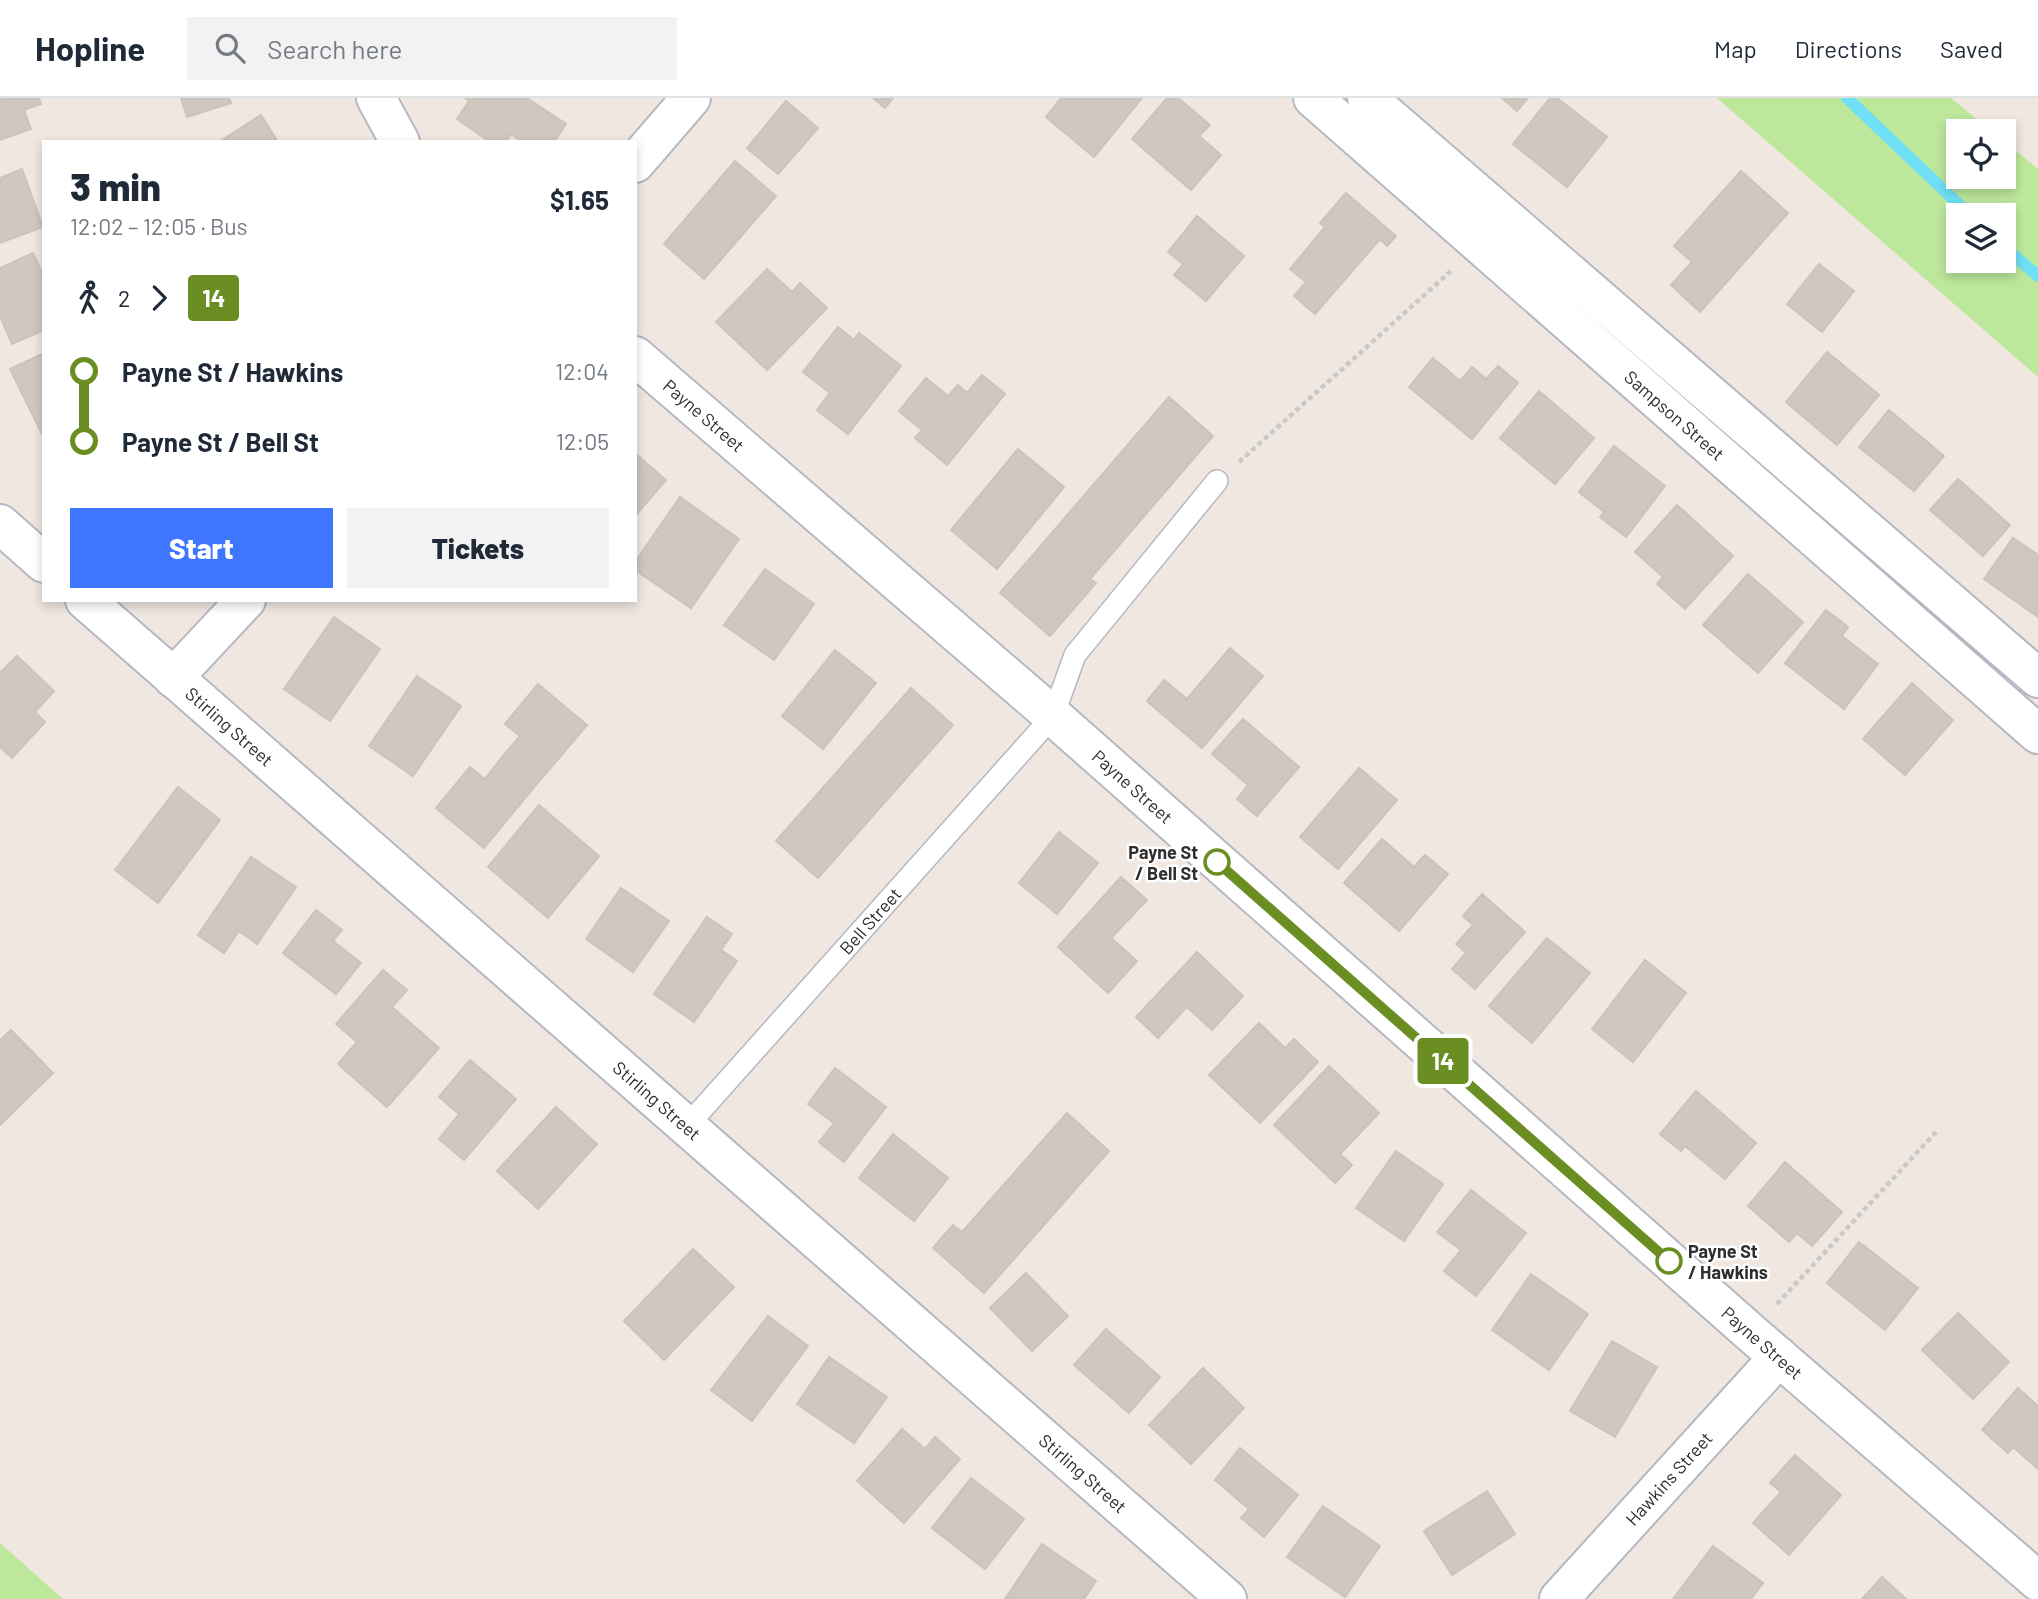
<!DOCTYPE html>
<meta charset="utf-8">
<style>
body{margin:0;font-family:Barlow,sans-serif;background:#f2f2f3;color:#1f2937;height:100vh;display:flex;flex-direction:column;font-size:26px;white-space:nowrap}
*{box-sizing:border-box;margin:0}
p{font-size:23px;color:#747a83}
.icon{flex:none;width:38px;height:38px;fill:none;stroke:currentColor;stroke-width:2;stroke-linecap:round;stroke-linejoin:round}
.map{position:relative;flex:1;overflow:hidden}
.sheet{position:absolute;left:42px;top:42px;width:595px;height:462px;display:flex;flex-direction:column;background:#fff;border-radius:0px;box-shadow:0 4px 10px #0003}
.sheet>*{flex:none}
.badge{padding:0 14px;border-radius:5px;font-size:24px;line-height:46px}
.tools{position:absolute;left:1946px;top:21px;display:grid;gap:14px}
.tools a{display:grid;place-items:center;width:70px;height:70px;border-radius:0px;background:#fff;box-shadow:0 4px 10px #0003;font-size:35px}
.map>.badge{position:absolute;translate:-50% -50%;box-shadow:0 0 0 4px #fff}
.legs{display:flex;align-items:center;gap:10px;height:77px;padding:0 28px;font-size:23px}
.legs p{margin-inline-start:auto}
.summary{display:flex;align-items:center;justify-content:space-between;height:119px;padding:0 28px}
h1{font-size:38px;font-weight:800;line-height:52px}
.button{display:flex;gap:14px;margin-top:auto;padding:14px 28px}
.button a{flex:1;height:80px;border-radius:0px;background:#3e76ff;color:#fff;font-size:28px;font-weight:800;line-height:80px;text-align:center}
.button a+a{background:#f2f2f3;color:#1f2937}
ul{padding:0 28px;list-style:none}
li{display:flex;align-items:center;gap:24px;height:70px;font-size:26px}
li i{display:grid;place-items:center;width:10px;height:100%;margin:0 9px;background:currentColor}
li i::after{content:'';width:18px;height:18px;margin:-9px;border:5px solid;border-radius:50%;background:#fff}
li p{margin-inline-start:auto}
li:first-child i{background:linear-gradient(#0000 50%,currentColor 0)}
li:last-child i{background:linear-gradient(currentColor 50%,#0000 0)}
header{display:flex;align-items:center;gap:42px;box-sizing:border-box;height:98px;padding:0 35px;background:#fff;border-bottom:2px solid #e0e1e3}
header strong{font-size:33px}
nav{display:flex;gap:38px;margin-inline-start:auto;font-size:24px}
.search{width:490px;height:63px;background:#f2f2f3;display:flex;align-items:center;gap:18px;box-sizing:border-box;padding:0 24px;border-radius:0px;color:#747a83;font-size:26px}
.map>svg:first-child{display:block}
.green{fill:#bde89b;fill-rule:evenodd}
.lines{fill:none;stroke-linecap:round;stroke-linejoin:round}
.stream{stroke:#6fe0f6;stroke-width:12}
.building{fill:#cfc8c1;stroke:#ccc3b9;stroke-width:2}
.lane-casing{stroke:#b4b8c2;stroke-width:24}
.street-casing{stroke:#b4b8c2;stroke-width:42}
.path{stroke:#c9c9c9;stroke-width:4.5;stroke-dasharray:5 3.5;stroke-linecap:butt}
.lane{stroke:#fff;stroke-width:21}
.street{stroke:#fff;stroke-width:38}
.line-1-casing{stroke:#fff;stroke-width:16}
.line-1{stroke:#6b8e23;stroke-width:10}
.stop-1-dot{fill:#fff;stroke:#6b8e23;stroke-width:3.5}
.labels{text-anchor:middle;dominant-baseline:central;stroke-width:5;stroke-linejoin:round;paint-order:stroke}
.street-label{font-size:18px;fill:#2e2e2e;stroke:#fff}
.stop-label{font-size:18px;font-weight:bold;fill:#2e2e2e;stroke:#fff;text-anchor:end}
</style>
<header>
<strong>Hopline</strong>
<div class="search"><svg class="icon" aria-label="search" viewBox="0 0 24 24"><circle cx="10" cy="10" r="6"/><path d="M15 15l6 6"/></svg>Search here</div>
<nav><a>Map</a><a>Directions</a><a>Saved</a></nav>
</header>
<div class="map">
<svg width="2038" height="1501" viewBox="0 0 2038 1501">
<rect width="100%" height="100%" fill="#f0e7e0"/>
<path class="green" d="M 1717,0 L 1951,0 L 1991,33 L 1958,33 L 1958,79 L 2004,79 L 2004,43 L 2038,71 L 2038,279 ZM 1958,117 L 2004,117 L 2004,163 L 1958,163 Z
M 0,1445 L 63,1501 L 0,1501 Z"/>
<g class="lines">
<path class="stream" d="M 1847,0 L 1970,117
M 2004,149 L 2038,178"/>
</g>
<path class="building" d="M 0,0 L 39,0 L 41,6 L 24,12 L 31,31 L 0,42 Z
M 181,0 L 229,0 L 231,5 L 187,19 Z
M 465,0 L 527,0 L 566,26 L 554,44 L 523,44 L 511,36 L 506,44 L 490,44 L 457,21 L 469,3 Z
M 873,0 L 893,0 L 885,10 Z
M 1061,0 L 1142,0 L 1094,59 L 1046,19 Z
M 1167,0 L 1178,0 L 1210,27 L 1199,38 L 1221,57 L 1191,92 L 1132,41 Z
M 1502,0 L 1528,0 L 1517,13 Z
M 1550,0 L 1557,0 L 1607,39 L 1567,89 L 1513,46 Z
M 786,3 L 818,30 L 778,76 L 747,50 Z
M 261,17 L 278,44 L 219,44 Z
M 735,63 L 776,98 L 704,181 L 664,146 Z
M 22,71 L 43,129 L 0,145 L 0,80 Z
M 1741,73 L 1788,115 L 1700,214 L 1671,187 L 1692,164 L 1674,148 Z
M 1346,95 L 1396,138 L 1387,148 L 1380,141 L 1315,216 L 1294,198 L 1306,184 L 1290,171 L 1325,129 L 1320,125 Z
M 1197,118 L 1244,158 L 1206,203 L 1174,177 L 1183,166 L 1168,154 Z
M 33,155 L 44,179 L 44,232 L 12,246 L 0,218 L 0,170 Z
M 1819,166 L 1854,193 L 1822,234 L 1787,206 Z
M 767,171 L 792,194 L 800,185 L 827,210 L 767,272 L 716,224 Z
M 838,229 L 854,242 L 859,235 L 901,268 L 848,336 L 817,312 L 830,295 L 803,274 Z
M 1827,254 L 1879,297 L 1837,347 L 1786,304 Z
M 44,255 L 44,338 L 43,338 L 10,271 Z
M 1433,260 L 1460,283 L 1472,269 L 1486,281 L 1498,268 L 1518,285 L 1472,341 L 1409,289 Z
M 982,277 L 1005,296 L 947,367 L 915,340 L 922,332 L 899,313 L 926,280 L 948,298 L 958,287 L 967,295 Z
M 1539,293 L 1594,340 L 1555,386 L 1500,340 Z
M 1169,299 L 1213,338 L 1090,481 L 1096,485 L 1050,538 L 1000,495 Z
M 1889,312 L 1944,358 L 1914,393 L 1859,349 Z
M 1614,348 L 1665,388 L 1626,439 L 1600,419 L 1604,414 L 1579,394 Z
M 1018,351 L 1064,389 L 997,471 L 951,432 Z
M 635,355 L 666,382 L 635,418 Z
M 1958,381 L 2010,427 L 1983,458 L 1930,412 Z
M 680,399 L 739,441 L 691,510 L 635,472 L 635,464 Z
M 1677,407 L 1733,458 L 1685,511 L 1657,486 L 1663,479 L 1635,454 Z
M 2013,440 L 2038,457 L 2038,519 L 1984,481 Z
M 765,471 L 814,506 L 774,562 L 724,527 Z
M 1748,476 L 1803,524 L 1758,575 L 1703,527 Z
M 1826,512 L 1848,529 L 1842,538 L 1878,566 L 1844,611 L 1785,565 Z
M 334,519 L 380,551 L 330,623 L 284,591 Z
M 1230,550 L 1263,578 L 1202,650 L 1147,603 L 1164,582 L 1187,601 Z
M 835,552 L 876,585 L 823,651 L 782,618 Z
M 17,558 L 54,593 L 35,614 L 45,624 L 12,660 L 0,649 L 0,575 Z
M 417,578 L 461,608 L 413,678 L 369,648 Z
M 1912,585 L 1953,622 L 1905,677 L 1863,641 Z
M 538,586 L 587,627 L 536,687 L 502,659 L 520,638 L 505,626 Z
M 911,590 L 953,627 L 818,780 L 776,743 Z
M 1243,621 L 1299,669 L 1257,718 L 1237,701 L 1248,687 L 1212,656 Z
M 502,659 L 536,687 L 484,750 L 436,710 L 470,669 L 485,681 Z
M 1359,670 L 1397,702 L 1338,771 L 1300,739 Z
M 178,689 L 220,722 L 158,805 L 115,772 Z
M 539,707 L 599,758 L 548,820 L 488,769 Z
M 1059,734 L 1098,765 L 1057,816 L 1019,785 Z
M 1382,741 L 1414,769 L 1425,757 L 1448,776 L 1399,833 L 1344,785 Z
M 251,759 L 296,789 L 257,846 L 239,833 L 224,855 L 198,837 Z
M 1121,779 L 1147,802 L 1111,840 L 1137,863 L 1108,895 L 1058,849 Z
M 621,790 L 669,823 L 633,874 L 586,841 Z
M 1482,796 L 1525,834 L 1475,891 L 1452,871 L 1466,855 L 1456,846 L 1473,827 L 1463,818 Z
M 316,812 L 342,832 L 333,843 L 361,865 L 336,896 L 283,855 Z
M 707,819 L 732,836 L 721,852 L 737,863 L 694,924 L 654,896 Z
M 1547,840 L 1590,875 L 1532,945 L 1489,908 Z
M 1197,854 L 1243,898 L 1212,932 L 1187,909 L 1158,940 L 1136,919 Z
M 1645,862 L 1686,895 L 1633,964 L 1592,931 Z
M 383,872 L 407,892 L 392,909 L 439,950 L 387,1009 L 338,966 L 357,944 L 336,926 Z
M 1259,925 L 1285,950 L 1294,941 L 1318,964 L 1260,1025 L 1209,977 Z
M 11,932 L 53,975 L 0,1027 L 0,942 Z
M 470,962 L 516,1001 L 464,1062 L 439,1041 L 459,1016 L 439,999 Z
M 1329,968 L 1379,1015 L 1340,1056 L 1352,1067 L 1335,1085 L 1274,1027 Z
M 835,970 L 886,1009 L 844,1064 L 819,1044 L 834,1025 L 808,1006 Z
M 1696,993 L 1756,1045 L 1725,1081 L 1685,1048 L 1681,1053 L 1660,1036 Z
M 556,1009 L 597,1046 L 538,1111 L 497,1073 Z
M 1067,1015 L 1109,1053 L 984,1195 L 933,1150 L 953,1127 L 962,1134 Z
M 893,1036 L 948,1080 L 914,1123 L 859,1080 Z
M 1396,1053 L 1443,1086 L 1404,1143 L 1356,1110 Z
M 1785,1064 L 1842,1114 L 1812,1148 L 1797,1135 L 1789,1144 L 1748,1108 Z
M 1471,1092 L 1526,1135 L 1476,1198 L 1444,1173 L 1461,1152 L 1437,1134 Z
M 1859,1144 L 1918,1190 L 1885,1232 L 1827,1185 Z
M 693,1151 L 734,1189 L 664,1262 L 624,1223 Z
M 1026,1175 L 1068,1218 L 1032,1253 L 990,1210 Z
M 1531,1176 L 1588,1216 L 1549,1272 L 1492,1232 Z
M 1958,1215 L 2009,1264 L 1973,1301 L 1922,1252 Z
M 768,1218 L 808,1248 L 752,1323 L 711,1292 Z
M 1106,1231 L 1160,1279 L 1129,1315 L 1074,1267 Z
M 1612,1243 L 1657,1269 L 1615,1339 L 1570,1313 Z
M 829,1259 L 887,1299 L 854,1345 L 797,1306 Z
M 1203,1270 L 1244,1310 L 1191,1366 L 1149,1327 Z
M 2018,1290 L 2038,1308 L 2038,1371 L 2013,1349 L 2008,1355 L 1982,1332 Z
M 902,1331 L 925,1351 L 935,1339 L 960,1361 L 904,1425 L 857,1383 Z
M 1240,1350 L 1298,1397 L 1264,1439 L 1241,1420 L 1249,1411 L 1215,1382 Z
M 1795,1357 L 1841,1397 L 1789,1457 L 1753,1425 L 1781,1394 L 1770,1385 Z
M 971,1380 L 1024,1421 L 985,1471 L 932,1430 Z
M 1487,1393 L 1515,1436 L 1452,1477 L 1424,1433 Z
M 1323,1408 L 1380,1448 L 1345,1499 L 1287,1459 Z
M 1042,1446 L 1096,1483 L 1084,1501 L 1005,1501 Z
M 1713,1448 L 1763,1485 L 1751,1501 L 1673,1501 Z
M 1882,1479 L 1906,1501 L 1862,1501 Z"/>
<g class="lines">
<g class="lane-casing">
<g id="lane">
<path id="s1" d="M 687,1028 L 1053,618 L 1075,557 L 1217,383"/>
</g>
</g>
<g class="street-casing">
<g id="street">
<path d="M 376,0 L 400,44"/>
<path id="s2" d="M 1313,0 L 2038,636"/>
<path d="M 1367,0 L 2038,580"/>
<path d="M 635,65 L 691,0"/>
<path id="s3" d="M 635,258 L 1053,618 L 1751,1235 L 2038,1483"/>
<path d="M 0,426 L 44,465"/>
<path id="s4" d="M 85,502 L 1227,1501"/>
<path d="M 173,580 L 246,502"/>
<path id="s5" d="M 1559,1501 L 1779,1259"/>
</g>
</g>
<path class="path" d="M 1239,364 L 1451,173
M 1777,1206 L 1936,1034"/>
<use href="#lane" class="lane"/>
<use href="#street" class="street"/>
</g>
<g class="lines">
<g class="line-1-casing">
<path id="line-1" d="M 1217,764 L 1669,1163"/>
</g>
<use href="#line-1" class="line-1"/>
</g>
<g class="stop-1-dot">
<circle cx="1217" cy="764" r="12"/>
<circle cx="1669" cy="1163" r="12"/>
</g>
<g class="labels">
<g class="street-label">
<text stroke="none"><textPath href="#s3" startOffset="91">Payne Street</textPath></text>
<text stroke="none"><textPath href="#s2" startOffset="481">Sampson Street</textPath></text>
<text stroke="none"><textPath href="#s4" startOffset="192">Stirling Street</textPath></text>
<text stroke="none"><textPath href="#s3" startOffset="658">Payne Street</textPath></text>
<text stroke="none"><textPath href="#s1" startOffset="275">Bell Street</textPath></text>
<text stroke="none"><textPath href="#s4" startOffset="760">Stirling Street</textPath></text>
<text stroke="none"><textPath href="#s3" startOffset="1498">Payne Street</textPath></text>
<text stroke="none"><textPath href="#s4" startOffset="1326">Stirling Street</textPath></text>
<text stroke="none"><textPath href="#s5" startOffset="163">Hawkins Street</textPath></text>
</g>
<g class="stop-label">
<text x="1198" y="754">Payne St<tspan x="1198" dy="21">/ Bell St</tspan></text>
<text x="1688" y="1153" text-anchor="start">Payne St<tspan x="1688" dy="21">/ Hawkins</tspan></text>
</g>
</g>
</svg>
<div class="tools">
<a><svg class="icon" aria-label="locate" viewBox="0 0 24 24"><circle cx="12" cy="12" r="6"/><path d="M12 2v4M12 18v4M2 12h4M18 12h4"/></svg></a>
<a><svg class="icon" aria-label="layers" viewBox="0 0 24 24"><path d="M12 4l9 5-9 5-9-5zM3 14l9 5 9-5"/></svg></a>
</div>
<b class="badge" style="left:1443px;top:963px;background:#6b8e23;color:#fff">14</b>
<section class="sheet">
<div class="summary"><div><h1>3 min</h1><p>12:02 – 12:05 · Bus</p></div><b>$1.65</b></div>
<div class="legs"><svg class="icon" aria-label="walk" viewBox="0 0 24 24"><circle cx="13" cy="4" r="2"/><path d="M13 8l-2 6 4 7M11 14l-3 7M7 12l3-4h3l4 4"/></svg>2<svg class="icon" aria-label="forward" viewBox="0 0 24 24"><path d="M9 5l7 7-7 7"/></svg><b class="badge" style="background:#6b8e23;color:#fff">14</b></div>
<ul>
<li><i style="color:#6b8e23"></i><b>Payne St / Hawkins</b><p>12:04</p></li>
<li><i style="color:#6b8e23"></i><b>Payne St / Bell St</b><p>12:05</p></li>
</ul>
<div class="button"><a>Start</a><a>Tickets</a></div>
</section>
</div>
